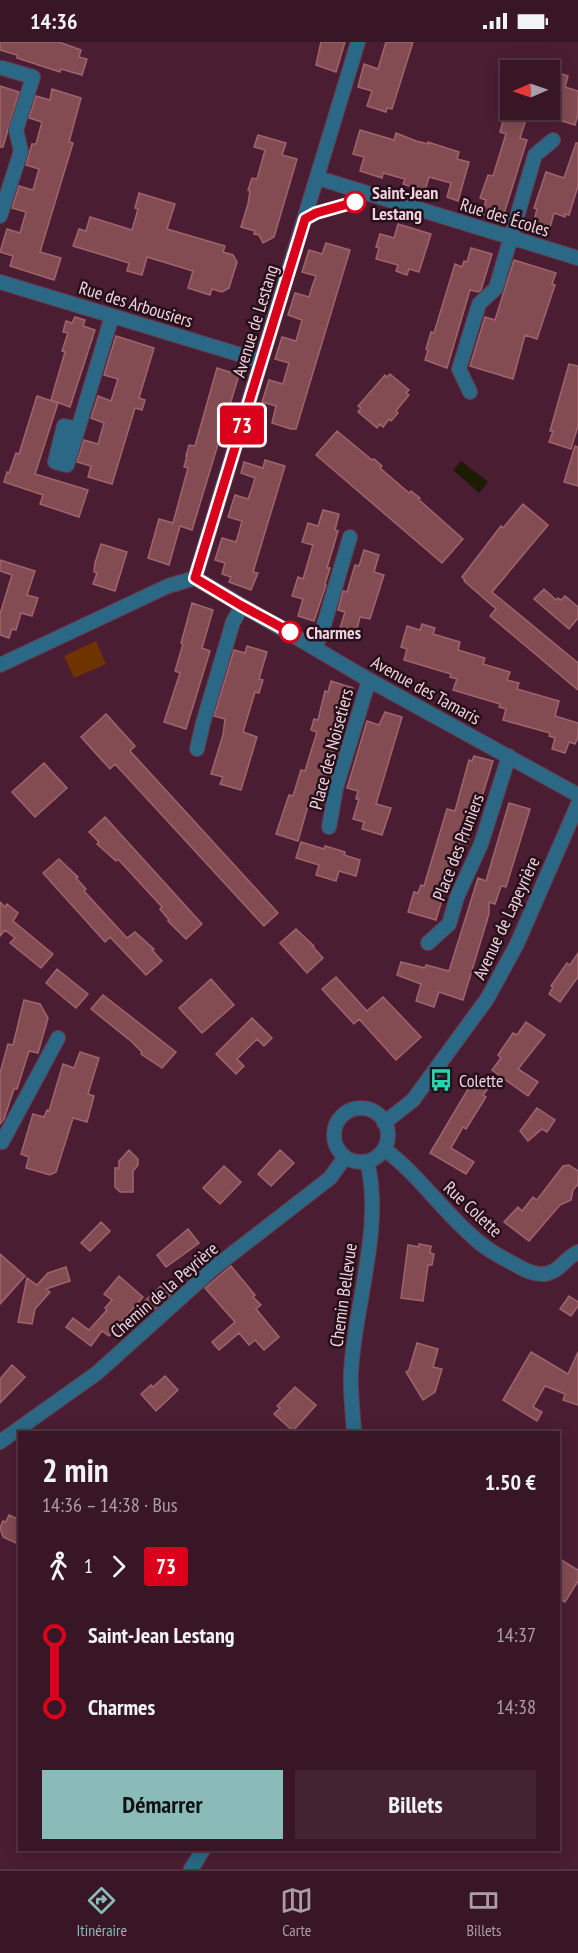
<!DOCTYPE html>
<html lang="fr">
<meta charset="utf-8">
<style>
body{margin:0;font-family:"PT Sans Narrow",sans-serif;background:#432332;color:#f1f3f6;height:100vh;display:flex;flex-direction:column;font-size:22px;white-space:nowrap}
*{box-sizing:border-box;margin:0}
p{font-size:20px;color:#ab9fa7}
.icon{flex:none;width:33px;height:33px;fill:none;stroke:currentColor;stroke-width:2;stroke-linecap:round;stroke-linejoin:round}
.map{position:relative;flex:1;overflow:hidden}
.panel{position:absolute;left:18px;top:1389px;width:542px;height:420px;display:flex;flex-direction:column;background:#381626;border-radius:0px;box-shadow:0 3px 15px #0003,0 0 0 2px #523543}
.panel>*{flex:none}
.badge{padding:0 12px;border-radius:4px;font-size:21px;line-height:39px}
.needle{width:39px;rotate:268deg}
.fabs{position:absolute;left:500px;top:18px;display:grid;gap:12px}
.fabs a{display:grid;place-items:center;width:60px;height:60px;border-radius:0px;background:#381626;box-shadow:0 3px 15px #0003,0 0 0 2px #523543;font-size:30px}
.map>.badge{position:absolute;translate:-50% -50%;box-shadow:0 0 0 3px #fff}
.legs{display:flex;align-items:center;gap:9px;height:66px;padding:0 24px;font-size:20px}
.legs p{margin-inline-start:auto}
.head{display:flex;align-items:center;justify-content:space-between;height:102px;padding:0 24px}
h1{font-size:33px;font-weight:700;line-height:45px}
.action{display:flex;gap:12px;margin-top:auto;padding:12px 24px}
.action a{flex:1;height:69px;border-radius:0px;background:#8bbbb9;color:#111;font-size:24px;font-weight:700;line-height:69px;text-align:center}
.action a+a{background:#432332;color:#f1f3f6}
ul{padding:0 24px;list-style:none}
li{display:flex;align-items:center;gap:21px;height:72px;font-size:22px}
li i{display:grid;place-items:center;width:9px;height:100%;margin:0 8px;background:currentColor}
li i::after{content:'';width:15px;height:15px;margin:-8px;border:4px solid;border-radius:50%;background:#381626}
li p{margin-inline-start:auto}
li:first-child i{background:linear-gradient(#0000 50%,currentColor 0)}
li:last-child i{background:linear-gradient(currentColor 50%,#0000 0)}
.status{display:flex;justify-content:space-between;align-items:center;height:42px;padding:0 30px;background:#381626;direction:ltr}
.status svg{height:16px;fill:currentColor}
.tabs{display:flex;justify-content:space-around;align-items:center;height:84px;border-top:2px solid #523543;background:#381626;font-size:16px;color:#ab9fa7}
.tabs a{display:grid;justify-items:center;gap:3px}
.tabs .current{color:#8bbbb9}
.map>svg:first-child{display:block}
.green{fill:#6f3300}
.water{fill:#1b1c02}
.building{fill:#834b52;stroke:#a0656c;stroke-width:1.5}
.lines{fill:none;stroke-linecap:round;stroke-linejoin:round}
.street-casing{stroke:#663a4e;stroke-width:16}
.street{stroke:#2b6885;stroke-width:14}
.line-1-casing{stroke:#fff;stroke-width:14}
.line-1{stroke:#db001b;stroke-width:9}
.stop-1-dot{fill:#fff;stroke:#db001b;stroke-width:3}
.labels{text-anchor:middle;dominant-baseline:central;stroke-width:5;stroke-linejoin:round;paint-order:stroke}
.stop-label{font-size:18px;font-weight:bold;fill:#f1d2de;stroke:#251019;text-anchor:start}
.street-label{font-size:18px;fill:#f1d2de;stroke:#251019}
.poi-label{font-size:18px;fill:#f1d2de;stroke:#251019;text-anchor:start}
</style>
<div class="status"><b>14:36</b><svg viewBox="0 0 49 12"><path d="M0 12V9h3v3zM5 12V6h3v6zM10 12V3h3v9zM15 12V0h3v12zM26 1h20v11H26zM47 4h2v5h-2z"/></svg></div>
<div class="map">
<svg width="578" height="1827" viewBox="0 0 578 1827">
<rect width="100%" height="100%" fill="#4b1d33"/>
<path class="green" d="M 96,599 L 106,622 L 74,636 L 64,614 Z"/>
<path class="water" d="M 461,419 L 488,440 L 479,451 L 453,428 Z"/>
<path class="building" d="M 0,0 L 59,0 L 81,8 L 79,15 L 87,17 L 82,33 L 61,27 L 60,30 L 17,16 L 17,13 L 0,8 Z
M 321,0 L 345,0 L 336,30 L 316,23 Z
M 386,0 L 413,0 L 392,67 L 387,66 L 386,70 L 367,64 L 372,49 L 358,45 L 364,22 L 378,27 Z
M 549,28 L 568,34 L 565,45 L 578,49 L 578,72 L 575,83 L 549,75 Z
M 0,44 L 19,50 L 3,105 L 0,105 Z
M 52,47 L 81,56 L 69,100 L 73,101 L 40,210 L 61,216 L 54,238 L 10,224 L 13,214 L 0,210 L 7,187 L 20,191 L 26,170 L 12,166 L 19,144 L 33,148 L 39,127 L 26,123 L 32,102 L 36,102 L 42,80 L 29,76 L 36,54 L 50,58 Z
M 502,68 L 529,68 L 520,96 L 527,98 L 503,175 L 493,172 L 492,175 L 482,172 L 486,158 L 480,156 L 488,133 L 493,134 L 506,92 L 500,90 L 503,79 L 499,77 Z
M 360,88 L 394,98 L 396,91 L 416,99 L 428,102 L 428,100 L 459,110 L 457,117 L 469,120 L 458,159 L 447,155 L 451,141 L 429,135 L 425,149 L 403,142 L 405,137 L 383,131 L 382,136 L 360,129 L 364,115 L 353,112 Z
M 258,93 L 286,101 L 282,113 L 297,117 L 274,195 L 263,201 L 259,193 L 254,192 L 255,189 L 241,185 L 248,162 L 250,149 L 248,148 L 252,136 L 257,137 L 265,108 L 254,105 Z
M 576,101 L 578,101 L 578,144 L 569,173 L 565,172 L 565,175 L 554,171 L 549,189 L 533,183 L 537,167 L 534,166 L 546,130 L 564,136 Z
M 139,151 L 175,162 L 167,187 L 225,204 L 223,210 L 233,213 L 237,220 L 229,246 L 222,250 L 212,247 L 210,253 L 188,246 L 193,229 L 147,215 L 142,233 L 127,229 L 129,221 L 73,204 L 79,187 L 86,189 L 90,175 L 132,188 L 138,167 L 135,166 Z
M 398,182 L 431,192 L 419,230 L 409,227 L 407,233 L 396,229 L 398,223 L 376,217 L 379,206 L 376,205 L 380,192 L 394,196 Z
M 326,201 L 350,208 L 296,387 L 291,387 L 272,381 L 276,364 L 262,360 L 269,338 L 283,342 L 286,331 L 289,321 L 275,317 L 282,295 L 296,299 L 302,278 L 288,273 L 295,251 L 309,255 L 312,245 L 316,234 L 302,230 L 309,208 L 322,212 Z
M 471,206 L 492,212 L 481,248 L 478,250 L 470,248 L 447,326 L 425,318 L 428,308 L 426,307 L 431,290 L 434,291 L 455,222 L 462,225 L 464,219 L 467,220 Z
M 514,218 L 556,231 L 552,242 L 555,243 L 537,297 L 525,293 L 513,337 L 470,324 L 485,275 L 495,278 Z
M 75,275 L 85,278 L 83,284 L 95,288 L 70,365 L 51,358 L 65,310 L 62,309 L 68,291 L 63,290 L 66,279 L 72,281 Z
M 116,294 L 154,306 L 139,356 L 145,358 L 142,368 L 135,366 L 112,442 L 88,435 L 91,424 L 77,420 L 84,398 L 98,402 L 104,381 L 91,376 L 98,354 L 111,359 L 118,337 L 104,333 Z
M 569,322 L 578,324 L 578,384 L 571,407 L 549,400 L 553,389 L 550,389 Z
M 217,326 L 239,333 L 192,488 L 180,484 L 169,523 L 148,516 L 159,477 L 173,481 L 188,426 L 184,425 L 187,414 L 186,414 L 189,403 L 195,404 Z
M 390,332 L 409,348 L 406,351 L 409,353 L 396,369 L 398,371 L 391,379 L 389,377 L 383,385 L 380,382 L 377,386 L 358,370 L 361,366 L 358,364 L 385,333 L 387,335 Z
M 37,354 L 58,361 L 35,432 L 88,448 L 79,475 L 40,462 L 43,453 L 4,440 L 7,430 L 9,431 L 16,411 L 19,412 Z
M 337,389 L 372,418 L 374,417 L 382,424 L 380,426 L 409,451 L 411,449 L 420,456 L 418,457 L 463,497 L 442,521 L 316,413 Z
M 575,404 L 578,405 L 578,444 L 564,440 Z
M 265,418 L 285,424 L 253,530 L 258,531 L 251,548 L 229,540 L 231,535 L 222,532 L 225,521 L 215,518 L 222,496 L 236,500 L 239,490 L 242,479 L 228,475 L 235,453 L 248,457 L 252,446 L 255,436 L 241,431 L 244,420 L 263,426 Z
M 523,462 L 548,483 L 492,550 L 578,621 L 578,648 L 490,574 L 496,567 L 464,539 L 465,538 L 462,535 L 501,484 L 503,486 Z
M 323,468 L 339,472 L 335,488 L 338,489 L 327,526 L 330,526 L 325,542 L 326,543 L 314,579 L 298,574 L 303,557 L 292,554 L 298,535 L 303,537 L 313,503 L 302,500 L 308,481 L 318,484 Z
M 101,502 L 127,510 L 115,549 L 93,542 L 97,531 L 94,530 L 95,521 Z
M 364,508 L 379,513 L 374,530 L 384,533 L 370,577 L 360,575 L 356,591 L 340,586 L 345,570 L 338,568 L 343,549 L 347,550 L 355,523 L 359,524 Z
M 0,518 L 35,529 L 27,553 L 38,556 L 32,574 L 21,571 L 16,588 L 12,587 L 9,596 L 0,593 L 0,572 L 12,533 L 0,529 Z
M 544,547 L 556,558 L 558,556 L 561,558 L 565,554 L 578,565 L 578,576 L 569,587 L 534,557 Z
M 192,561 L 213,568 L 202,606 L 210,609 L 186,687 L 164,680 L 180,631 L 175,629 L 183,602 L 181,601 Z
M 422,582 L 435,586 L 433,592 L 460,600 L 458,608 L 485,616 L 483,622 L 510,630 L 507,638 L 519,641 L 517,647 L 559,659 L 555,674 L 578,681 L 578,695 L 575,702 L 569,700 L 565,711 L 552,707 L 555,696 L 549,694 L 550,691 L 503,678 L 506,667 L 499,665 L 500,662 L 453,648 L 457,637 L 450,635 L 451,632 L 404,618 L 407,607 L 401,605 L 407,584 L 420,588 Z
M 247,604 L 267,610 L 259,637 L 263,638 L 259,651 L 255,650 L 243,690 L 257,695 L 241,748 L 220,742 L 223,735 L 211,732 L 223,693 L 225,677 L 214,674 L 234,608 L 245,611 Z
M 331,639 L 353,646 L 317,762 L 309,760 L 298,799 L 276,792 L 289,753 L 293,754 L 301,728 L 305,729 L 317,690 L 311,688 L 314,677 L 318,678 L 325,649 L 328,650 Z
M 385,670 L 402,675 L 376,762 L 391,766 L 382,793 L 362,787 L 364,780 L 353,777 L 359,757 L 356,757 L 358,749 L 347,746 L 367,679 L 379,683 Z
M 106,672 L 135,704 L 130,709 L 278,871 L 264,884 L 115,722 L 110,727 L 81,695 Z
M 474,714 L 493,719 L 467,803 L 459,801 L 436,878 L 408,870 L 414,850 L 418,851 L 421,843 L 424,844 L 447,767 L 455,769 L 469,718 L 472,719 Z
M 44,721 L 67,746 L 35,775 L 12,750 Z
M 509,761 L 530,767 L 506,845 L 501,844 L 495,862 L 489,860 L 489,872 L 463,958 L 439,950 L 434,965 L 416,959 L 421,942 L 397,933 L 401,920 L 425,926 L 426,923 L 449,929 L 478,836 L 486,839 Z
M 105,775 L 202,882 L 186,897 L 168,879 L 169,878 L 160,867 L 162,865 L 118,817 L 116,819 L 97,802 L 99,800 L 89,790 Z
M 301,800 L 324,807 L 325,804 L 345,810 L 344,813 L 360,818 L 356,834 L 339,829 L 336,839 L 316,833 L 319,823 L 296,816 Z
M 59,817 L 78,835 L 76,836 L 86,847 L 84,849 L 127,896 L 135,890 L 154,907 L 152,908 L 162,919 L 146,933 L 110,895 L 105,900 L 43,831 Z
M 0,860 L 5,865 L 7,862 L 18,871 L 13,879 L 53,912 L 41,926 L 10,901 L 15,896 L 5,888 L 0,894 Z
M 296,887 L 314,904 L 313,905 L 323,916 L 307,931 L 280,901 Z
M 578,911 L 578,935 L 560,960 L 549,952 L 553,945 L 551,944 L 567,921 L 570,923 Z
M 57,927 L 88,952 L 76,966 L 46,941 Z
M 336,935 L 367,969 L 383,955 L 421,995 L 396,1018 L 359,977 L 354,982 L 322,947 Z
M 211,937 L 234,963 L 202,991 L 179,966 Z
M 103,953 L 176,1010 L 162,1026 L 141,1012 L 142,1010 L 132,1000 L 91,967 Z
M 24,958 L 40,962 L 48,976 L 38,1011 L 29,1009 L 17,1047 L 14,1047 L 4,1077 L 0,1082 L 0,1031 L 8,1002 L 13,1003 Z
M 252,976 L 272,996 L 264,1004 L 257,997 L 237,1017 L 244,1024 L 236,1032 L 216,1012 Z
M 526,980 L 545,993 L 518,1027 L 538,1040 L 528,1054 L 492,1028 L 501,1016 L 498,1013 L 513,991 L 517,993 Z
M 80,1010 L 99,1016 L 88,1052 L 94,1054 L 87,1080 L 73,1076 L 56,1130 L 50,1133 L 26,1126 L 29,1115 L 21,1112 L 33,1072 L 44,1075 L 47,1068 L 49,1069 L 63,1022 L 74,1026 Z
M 477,1032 L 489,1045 L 483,1053 L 486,1055 L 466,1087 L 463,1085 L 451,1106 L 474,1120 L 466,1132 L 430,1111 Z
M 537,1066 L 555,1078 L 547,1090 L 542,1087 L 528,1099 L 520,1089 Z
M 129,1108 L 138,1117 L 138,1123 L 133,1129 L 133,1150 L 120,1150 L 115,1145 L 115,1126 L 119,1126 L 119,1119 Z
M 280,1108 L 294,1121 L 271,1144 L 258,1132 Z
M 569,1123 L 578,1129 L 578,1142 L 573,1148 L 571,1158 L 560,1163 L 529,1199 L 504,1180 L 518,1165 L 522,1169 L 533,1155 L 537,1158 L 563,1124 Z
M 224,1124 L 241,1140 L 220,1162 L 203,1146 Z
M 101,1180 L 110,1189 L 90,1209 L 81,1201 Z
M 188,1187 L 199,1201 L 166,1225 L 157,1213 Z
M 419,1202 L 431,1204 L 430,1211 L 434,1212 L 432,1223 L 428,1223 L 423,1259 L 401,1256 L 408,1203 L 419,1205 Z
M 0,1212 L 25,1234 L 0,1262 Z
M 231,1224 L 255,1253 L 253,1255 L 261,1263 L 256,1267 L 279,1295 L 264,1308 L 255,1298 L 249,1303 L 239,1291 L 219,1308 L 212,1300 L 235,1280 L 205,1246 Z
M 66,1225 L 70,1239 L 46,1247 L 50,1250 L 35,1267 L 32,1282 L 18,1280 L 27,1236 L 37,1243 L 48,1231 Z
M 119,1234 L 143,1255 L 109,1294 L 102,1289 L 91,1304 L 66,1285 L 73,1276 L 89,1288 L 107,1268 L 105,1266 L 112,1258 L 104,1252 Z
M 161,1244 L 170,1253 L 154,1268 L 145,1259 Z
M 569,1254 L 578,1260 L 578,1264 L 571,1274 L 560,1267 Z
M 417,1301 L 438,1307 L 433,1325 L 442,1327 L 435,1350 L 423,1358 L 406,1330 L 409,1328 Z
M 531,1310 L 568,1332 L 578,1310 L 578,1363 L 563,1358 L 565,1352 L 545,1344 L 533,1365 L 542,1370 L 537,1379 L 503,1358 Z
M 12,1323 L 25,1335 L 0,1361 L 0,1337 Z
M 165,1334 L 178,1348 L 156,1369 L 141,1352 L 151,1343 L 153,1345 Z
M 295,1345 L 316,1363 L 293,1389 L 274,1372 L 280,1366 L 277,1364 Z
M 9,1473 L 20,1478 L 20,1493 L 16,1501 L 3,1495 L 0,1486 L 3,1479 L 6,1480 Z
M 558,1516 L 578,1528 L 578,1539 L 565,1560 L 558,1556 Z"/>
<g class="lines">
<g class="street-casing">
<path id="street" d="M 318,136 L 578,216
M 0,174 L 21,109 L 16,88 L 33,35 L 2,26
M 0,240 L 261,319
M 470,350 L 459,327 L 479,262 L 496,246 L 535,113 L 553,98
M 78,387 L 67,423 L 55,420 L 64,384 L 78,387 L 112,274
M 195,536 L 358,0
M 195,536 L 369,638 L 578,753
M 315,605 L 321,593 L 350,495
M 0,623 L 168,544 L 195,536
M 197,707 L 203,681 L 233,580 L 242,564
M 329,785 L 336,746 L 369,638
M 428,901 L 449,882 L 457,855 L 481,802 L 509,714
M334 1093a27 27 0 1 1 54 0a27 27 0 1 1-54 0Z
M 384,1081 L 413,1058 L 487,957 L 517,902 L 578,762
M 0,1100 L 2,1100 L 58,996
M 384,1107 C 417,1131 441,1167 472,1194 C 484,1206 499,1214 514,1222 C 523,1227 533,1233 544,1232 C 560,1230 565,1216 578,1210
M 354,1390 C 353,1371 350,1350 351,1330 C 354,1266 384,1183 367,1120
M 0,1400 L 97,1331 L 215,1225 L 330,1136 L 345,1115
M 191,1827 L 203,1808"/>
</g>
<use href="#street" class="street"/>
</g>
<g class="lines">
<g class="line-1-casing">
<path id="line-1" d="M 290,590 L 242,564 L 195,536 L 305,177 L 316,171 L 355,160"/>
</g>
<use href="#line-1" class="line-1"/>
</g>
<defs>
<g id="bus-bare" transform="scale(1.8)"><path d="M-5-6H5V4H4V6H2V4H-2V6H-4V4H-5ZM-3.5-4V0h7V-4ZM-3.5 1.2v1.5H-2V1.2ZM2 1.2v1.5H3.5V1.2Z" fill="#25d5ae" stroke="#251019" stroke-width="2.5" paint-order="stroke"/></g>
</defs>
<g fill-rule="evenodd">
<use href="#bus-bare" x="441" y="1038"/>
</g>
<g class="stop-1-dot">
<circle cx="355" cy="160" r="10"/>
<circle cx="290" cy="590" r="10"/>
</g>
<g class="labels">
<g class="stop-label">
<text x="372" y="150">Saint-Jean<tspan x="372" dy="21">Lestang</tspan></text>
<text x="306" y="590">Charmes</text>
</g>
<g class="street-label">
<text transform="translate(505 175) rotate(17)">Rue des Écoles</text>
<text transform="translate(136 262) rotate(17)">Rue des Arbousiers</text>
<text transform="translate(255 279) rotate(-73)">Avenue de Lestang</text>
<text transform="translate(426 648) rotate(29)">Avenue des Tamaris</text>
<text transform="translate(331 707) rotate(-75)">Place des Noisetiers</text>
<text transform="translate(458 805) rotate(-69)">Place des Pruniers</text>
<text transform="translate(506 876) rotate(-65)">Avenue de Lapeyrière</text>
<text transform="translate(473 1167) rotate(43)">Rue Colette</text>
<text transform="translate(164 1248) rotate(-41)">Chemin de la Peyrière</text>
<text transform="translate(343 1253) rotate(-82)">Chemin Bellevue</text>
</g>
<g class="poi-label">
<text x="459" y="1038">Colette</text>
</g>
</g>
</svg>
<div class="fabs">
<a><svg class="needle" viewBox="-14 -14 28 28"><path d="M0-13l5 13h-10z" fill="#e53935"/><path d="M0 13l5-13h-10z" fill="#ab9fa7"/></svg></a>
</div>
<b class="badge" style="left:242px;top:383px;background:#db001b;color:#fff">73</b>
<section class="panel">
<div class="head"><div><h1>2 min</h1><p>14:36 – 14:38 · Bus</p></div><b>1.50 €</b></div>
<div class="legs"><svg class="icon" aria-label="walk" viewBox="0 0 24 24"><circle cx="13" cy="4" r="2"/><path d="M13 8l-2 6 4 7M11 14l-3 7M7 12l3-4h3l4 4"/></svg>1<svg class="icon" aria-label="forward" viewBox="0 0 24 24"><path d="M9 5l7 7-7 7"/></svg><b class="badge" style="background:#db001b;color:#fff">73</b></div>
<ul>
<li><i style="color:#db001b"></i><b>Saint-Jean Lestang</b><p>14:37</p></li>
<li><i style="color:#db001b"></i><b>Charmes</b><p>14:38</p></li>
</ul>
<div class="action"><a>Démarrer</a><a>Billets</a></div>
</section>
</div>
<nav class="tabs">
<a class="current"><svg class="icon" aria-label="directions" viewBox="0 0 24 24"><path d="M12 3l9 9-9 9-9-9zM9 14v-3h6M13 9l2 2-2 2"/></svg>Itinéraire</a>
<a><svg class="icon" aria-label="map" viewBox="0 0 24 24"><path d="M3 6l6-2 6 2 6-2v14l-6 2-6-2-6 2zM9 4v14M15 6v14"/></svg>Carte</a>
<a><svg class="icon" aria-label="tickets" viewBox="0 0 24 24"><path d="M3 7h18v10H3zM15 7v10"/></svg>Billets</a>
</nav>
